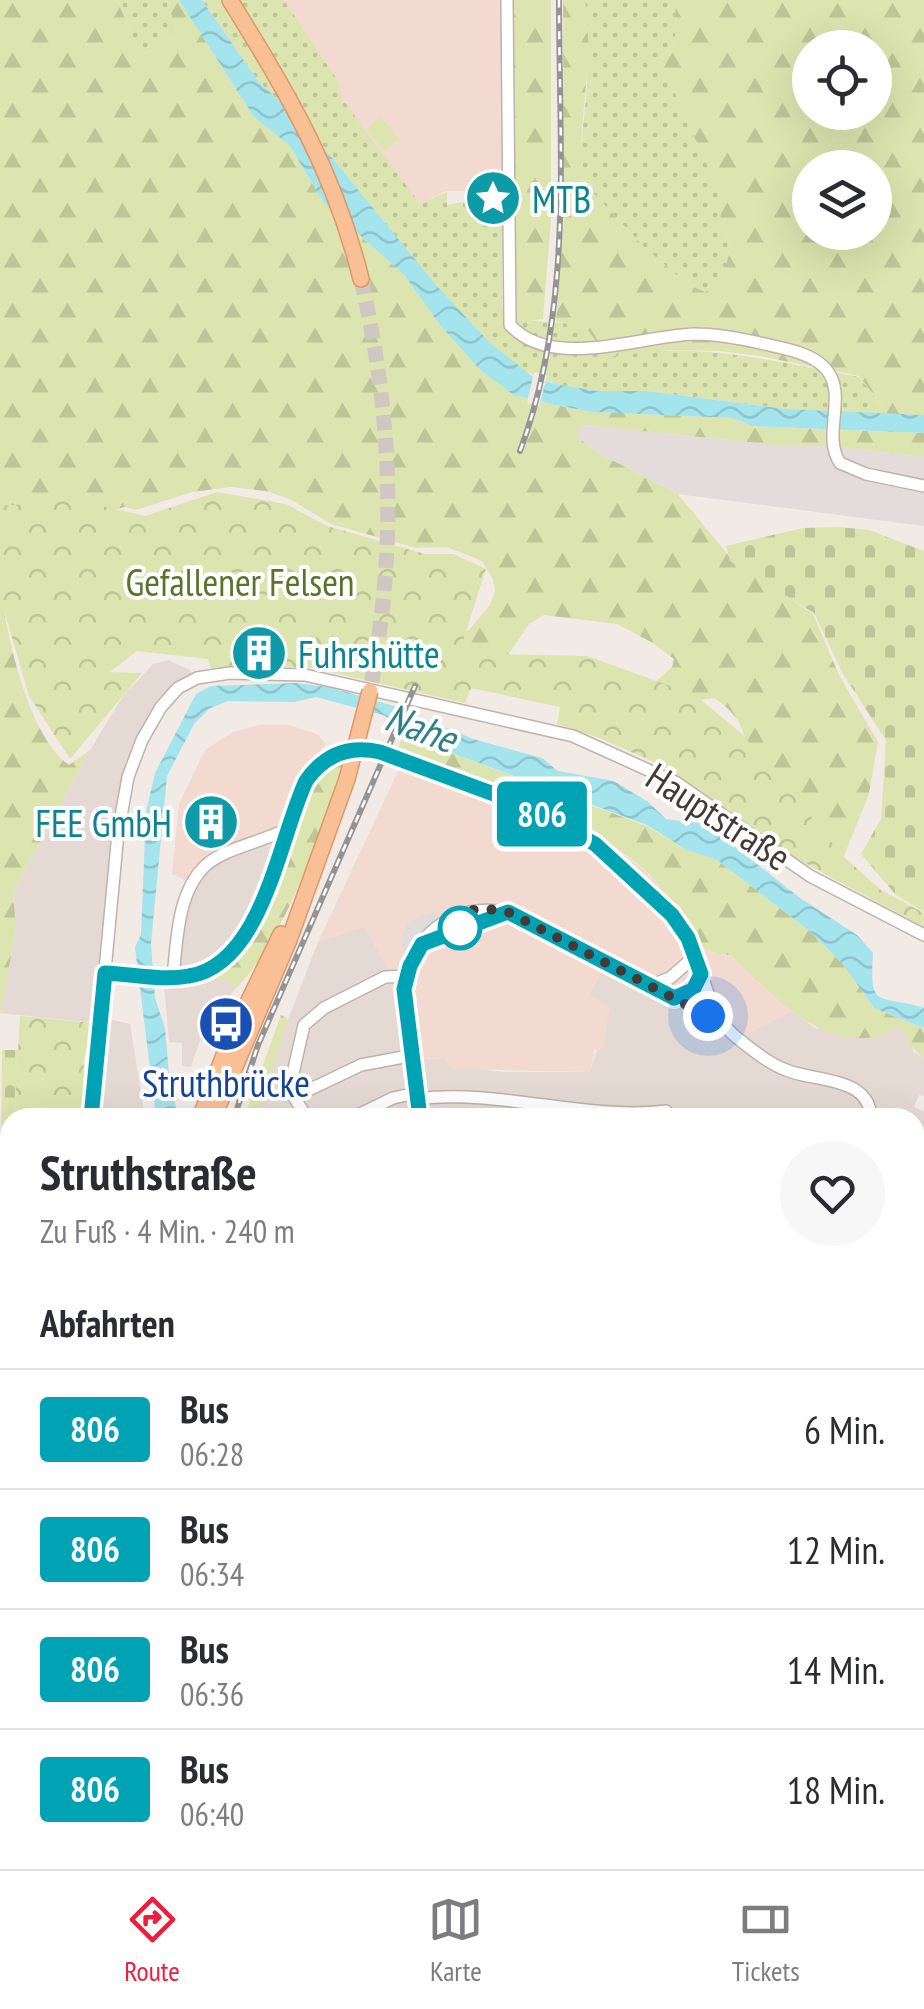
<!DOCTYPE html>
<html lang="de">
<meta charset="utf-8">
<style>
body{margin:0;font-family:"PT Sans Narrow",sans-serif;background:#f7f7f7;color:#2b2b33;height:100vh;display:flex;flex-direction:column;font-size:38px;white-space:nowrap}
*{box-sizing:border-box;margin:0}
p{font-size:32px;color:#7c7c81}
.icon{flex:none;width:55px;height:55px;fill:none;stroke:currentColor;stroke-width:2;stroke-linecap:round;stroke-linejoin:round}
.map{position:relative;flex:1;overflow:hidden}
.drawer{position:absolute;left:0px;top:1108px;width:925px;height:762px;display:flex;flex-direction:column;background:#fff;border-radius:30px 30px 0 0;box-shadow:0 10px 40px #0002}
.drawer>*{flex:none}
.badge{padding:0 20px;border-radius:8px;font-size:35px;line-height:65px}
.tools{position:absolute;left:792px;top:30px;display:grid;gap:20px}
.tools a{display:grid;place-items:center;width:100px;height:100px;border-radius:50%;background:#fff;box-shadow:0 10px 40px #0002;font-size:50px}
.you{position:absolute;width:50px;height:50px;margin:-25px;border:8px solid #fff;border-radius:50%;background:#1a73e8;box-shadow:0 0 0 15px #1a73e833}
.map>.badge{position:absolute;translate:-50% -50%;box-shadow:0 0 0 5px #fff}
h2{padding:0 40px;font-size:38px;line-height:90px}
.round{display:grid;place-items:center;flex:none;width:105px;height:105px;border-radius:52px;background:#f7f7f7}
.summary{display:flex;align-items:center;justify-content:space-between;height:170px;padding:0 40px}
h1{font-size:48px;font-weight:600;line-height:75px}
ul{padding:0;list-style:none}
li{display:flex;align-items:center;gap:30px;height:120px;padding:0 40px;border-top:2px solid #e1e1e2}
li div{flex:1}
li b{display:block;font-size:38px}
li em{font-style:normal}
li .badge{min-width:110px;font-weight:700;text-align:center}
.dock{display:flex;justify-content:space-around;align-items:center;height:140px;border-top:2px solid #e1e1e2;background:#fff;font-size:28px;color:#7c7c81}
.dock a{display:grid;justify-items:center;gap:5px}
.dock .current{color:#f11c3b}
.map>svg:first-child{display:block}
.residential{fill:#e5dad3}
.commercial{fill:#f3dad0}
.industrial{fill:#e4dcda}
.grass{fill:url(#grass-dots)}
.forest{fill:url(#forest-firs);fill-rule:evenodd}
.cemetery{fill:url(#cemetery-stones)}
.park{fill:url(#park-crowns)}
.garden{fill:#dce5af}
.parking{fill:#dfdcda}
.water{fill:url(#water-waves)}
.pier{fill:#f2eae5}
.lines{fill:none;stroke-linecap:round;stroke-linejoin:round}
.stream{stroke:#a3e4ed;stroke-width:2.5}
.major-tunnel{stroke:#cfc7c2;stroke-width:15;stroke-dasharray:15 8;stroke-linecap:butt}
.minor-casing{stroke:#bfb2ab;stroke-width:14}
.major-casing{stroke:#de9766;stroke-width:18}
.minor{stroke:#fff;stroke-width:11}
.major{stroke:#fac095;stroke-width:15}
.rail-casing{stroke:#949494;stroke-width:6}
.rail{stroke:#fff;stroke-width:2.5;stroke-dasharray:8;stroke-linecap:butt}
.major-bridge-casing{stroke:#de9766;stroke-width:18;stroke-linecap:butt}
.major-bridge{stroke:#fac095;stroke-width:15}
.line-casing{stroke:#fff;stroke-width:22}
.line{stroke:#00a3b4;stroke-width:15}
.walk{stroke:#443935;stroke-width:10;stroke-dasharray:0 18}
.stop-dot{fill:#fff;stroke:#00a3b4;stroke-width:5}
.labels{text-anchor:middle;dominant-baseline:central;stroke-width:8;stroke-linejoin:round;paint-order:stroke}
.culture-label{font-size:38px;fill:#0d838f;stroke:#fff;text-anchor:start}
.park-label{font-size:38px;fill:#5b722b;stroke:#fff}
.street-label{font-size:38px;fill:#443935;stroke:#fff}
.transit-label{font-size:38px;fill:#164399;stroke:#fff}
.water-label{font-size:40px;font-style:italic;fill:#2c7f8b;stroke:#fff}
</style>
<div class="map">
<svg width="924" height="1869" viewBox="0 0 924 1869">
<defs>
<pattern id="grass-dots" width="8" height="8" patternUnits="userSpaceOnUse" patternTransform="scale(2.5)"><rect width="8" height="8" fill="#dce5af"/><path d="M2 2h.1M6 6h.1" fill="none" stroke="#bec597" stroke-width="1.8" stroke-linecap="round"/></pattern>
<pattern id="forest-firs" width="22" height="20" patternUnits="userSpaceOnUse" patternTransform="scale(2.5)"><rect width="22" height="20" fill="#dce5af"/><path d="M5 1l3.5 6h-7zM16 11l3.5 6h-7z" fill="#bec597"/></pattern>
<pattern id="cemetery-stones" width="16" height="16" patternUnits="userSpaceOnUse" patternTransform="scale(2.5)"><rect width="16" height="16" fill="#dce5af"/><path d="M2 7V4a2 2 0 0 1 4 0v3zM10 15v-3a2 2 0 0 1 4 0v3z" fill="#bec597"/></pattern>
<pattern id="park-crowns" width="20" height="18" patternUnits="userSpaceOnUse" patternTransform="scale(2.5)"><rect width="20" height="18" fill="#dce5af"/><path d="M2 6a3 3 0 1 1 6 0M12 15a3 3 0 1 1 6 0" fill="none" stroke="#bec597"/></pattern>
<pattern id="water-waves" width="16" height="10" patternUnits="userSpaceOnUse" patternTransform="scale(2.5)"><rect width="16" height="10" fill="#a3e4ed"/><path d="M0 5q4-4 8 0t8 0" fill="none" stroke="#8ec4cc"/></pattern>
</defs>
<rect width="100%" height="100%" fill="#f2eae5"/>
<path class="residential" d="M 168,660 L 190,670 L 195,683 L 181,691 L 159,718 L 148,736 L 134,775 L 126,815 L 108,1005 L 109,1019 L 130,1024 L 145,1117 L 84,1117 L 95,1023 L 0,1013 L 16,929 L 13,892 L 90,750 L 123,696 L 153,664 Z
M 277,838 L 247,916 L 228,944 L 202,964 L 214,980 L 228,980 L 235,989 L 202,1034 L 191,1067 L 182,1066 L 182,1043 L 169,1042 L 164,982 L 180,982 L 184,916 L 194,886 L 211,867 Z
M 364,926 L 411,1007 L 418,1059 L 443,1058 L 478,1069 L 502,1072 L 590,1072 L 610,1008 L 589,995 L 609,957 L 652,978 L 744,1035 L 792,1011 L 815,1028 L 864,1036 L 898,1027 L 904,1030 L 910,1036 L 913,1051 L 924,1059 L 924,1096 L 919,1095 L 914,1107 L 924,1112 L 924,1160 L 915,1161 L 915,1118 L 257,1118 L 278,1045 L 318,942 Z
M 915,1246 L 924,1256 L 924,1869 L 829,1869 L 824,1860 L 915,1860 Z
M 10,1435 L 10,1579 L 0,1588 L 0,1436 Z
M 10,1700 L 10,1860 L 32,1860 L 25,1869 L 0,1869 L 0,1706 Z
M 392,1860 L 476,1860 L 480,1869 L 404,1869 Z"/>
<path class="commercial" d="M 284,0 L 512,0 L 513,190 L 446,191 L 420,204 L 337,93 L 340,84 Z
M 259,725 L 289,725 L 317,734 L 326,744 L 299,778 L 287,802 L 280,829 L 203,863 L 189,882 L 172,874 L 179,804 L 205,750 L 233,732 Z
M 395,755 L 536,806 L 609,844 L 646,871 L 672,900 L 702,947 L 712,953 L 730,955 L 792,1011 L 744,1035 L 652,978 L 609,957 L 589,995 L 610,1008 L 602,1049 L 595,1049 L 590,1072 L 452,1069 L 443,1058 L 418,1059 L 411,1007 L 364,927 L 318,942 L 400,767 L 391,763 Z
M 279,1860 L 381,1860 L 395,1869 L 288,1869 Z"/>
<path class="industrial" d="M 586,425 L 775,445 L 825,445 L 924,457 L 924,526 L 678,494 L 594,451 L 578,437 L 576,429 Z"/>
<path class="grass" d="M 117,0 L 166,0 L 176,27 L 172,38 L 146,54 L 138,48 Z
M 202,0 L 284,0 L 340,84 L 338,93 L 420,204 L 447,192 L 447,205 L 502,195 L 502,308 L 516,307 L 518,317 C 538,325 563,319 584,328 C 597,334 599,350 613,356 C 697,340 777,362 859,377 L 888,414 L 786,409 L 647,391 L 598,391 L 555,384 L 523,370 L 490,343 L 436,286 L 305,125 L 258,81 Z
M 585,0 L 675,0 L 676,31 L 673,44 L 659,58 L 720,192 L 721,226 L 731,245 C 727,263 723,284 706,292 L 689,286 L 644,247 L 594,194 L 583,172 L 580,157 L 587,87 Z"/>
<path class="forest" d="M 0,0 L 117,0 L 138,48 L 146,54 L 172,38 L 176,27 L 166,0 L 179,0 L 254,117 L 290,146 L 324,203 L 405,276 L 440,325 L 481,371 L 514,395 L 555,405 L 593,412 L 733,418 L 752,426 L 924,433 L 924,457 L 825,445 L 775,445 L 586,425 L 577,429 L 578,437 L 594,451 L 678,494 L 729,556 L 813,614 L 840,677 L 878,742 L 869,794 L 835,878 L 747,749 C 744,725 735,712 714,698 L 691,701 L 649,688 L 672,667 L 674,659 L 653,643 L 617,624 L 544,615 L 529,624 L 506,658 L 464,682 L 453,637 L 469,630 L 490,605 L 495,591 L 493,580 L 482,561 L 447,547 L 416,548 L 331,524 L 290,499 L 266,491 L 231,487 L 192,492 L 136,510 L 125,507 L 72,521 L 0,557 Z
M 512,0 L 551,0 L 551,219 L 543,319 L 528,321 L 518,317 L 516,307 Z
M 563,0 L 585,0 L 589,50 L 581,142 L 583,172 L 594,194 L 644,247 L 689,285 L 705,292 C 723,284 727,263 731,245 L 721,226 L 719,192 L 659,58 L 673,44 L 676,31 L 675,0 L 924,0 L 924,415 L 888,414 L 859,376 L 760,356 L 719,351 L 669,350 L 613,356 L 606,354 L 587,329 L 556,321 L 564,219 ZM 810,48 L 875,48 L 875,112 L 810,112 ZM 810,168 L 875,168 L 875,232 L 810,232 Z
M 0,583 C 6,632 27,735 69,765 L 90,750 L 13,892 L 16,929 L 0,1014 Z
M 403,735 L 647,826 L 685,849 L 717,860 L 812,933 L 842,963 L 874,1008 L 924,1028 L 924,1059 L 907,1042 L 909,1036 L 898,1027 C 830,1066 776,995 730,955 C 722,954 714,954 707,950 C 693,941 666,889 646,871 C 577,810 480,786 395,755 Z
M 334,763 L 342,763 C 326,826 282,945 235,989 L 228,980 L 214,980 L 210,975 L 240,953 L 254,932 L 312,784 L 318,773 Z
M 281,1015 L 288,1019 L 257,1117 L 244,1117 Z
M 924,1160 L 924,1256 L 915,1246 L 915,1161 Z
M 32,1860 L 279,1860 L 288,1869 L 25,1869 Z
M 476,1860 L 824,1860 L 829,1869 L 480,1869 Z"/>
<path class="cemetery" d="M 838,527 L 869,530 L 924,551 L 924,912 L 896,895 L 861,854 L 881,819 L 886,740 L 843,674 L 814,613 L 730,561 L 726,546 L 803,528 Z
M 2,1050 L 18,1050 L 14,1117 L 10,1118 L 10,1286 L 6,1328 L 0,1343 Z"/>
<path class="park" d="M 217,492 L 286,504 L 327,526 L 425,554 L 453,554 L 486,569 L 459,653 L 587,656 L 695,695 L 742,734 L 843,856 L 881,890 L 924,913 L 924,927 L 797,859 L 663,766 L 597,737 L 557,724 L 560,707 L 471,688 L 465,703 L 317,669 L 280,666 L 211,668 L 208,659 L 137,651 L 110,672 L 142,673 L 70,759 L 29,696 L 0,596 L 0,506 L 76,500 L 145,516 Z
M 20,1016 L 93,1023 L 84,1059 L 83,1117 L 14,1117 Z
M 10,1286 L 10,1435 L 0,1436 L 0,1343 L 6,1328 Z"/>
<path class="garden" d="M 381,117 L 399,139 L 385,151 L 366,129 Z"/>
<path class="parking" d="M 434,912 L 438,920 L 405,953 L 401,942 L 407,925 L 417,917 Z"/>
<path class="water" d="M 179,0 L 202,0 L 258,81 L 305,125 L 436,285 L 490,343 L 532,376 L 555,384 L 598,391 L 647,391 L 786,409 L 924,415 L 924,433 L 752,426 L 733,418 L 593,412 L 555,405 L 514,395 L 481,371 L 440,325 L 405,276 L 324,203 L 290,146 L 254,117 Z
M 296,683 L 329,687 L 397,707 L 473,739 L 542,758 L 558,771 L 614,781 L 648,802 L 666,819 L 706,824 L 800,898 L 857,935 L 873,953 C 869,1011 878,994 924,1008 L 924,1028 L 874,1008 L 842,963 L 812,933 L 717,860 L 685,849 L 647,825 L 403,735 L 404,727 L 383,715 L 316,697 L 295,702 L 228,701 L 209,709 L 194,724 L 167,776 L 151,943 L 155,998 L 165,1028 L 170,1086 L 179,1117 L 156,1117 L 135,947 L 141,935 L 146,812 L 155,773 L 196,694 L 211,686 Z"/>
<path class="pier" d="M 534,372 L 547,376 L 539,406 L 527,403 Z"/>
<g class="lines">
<path class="stream" d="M 385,1860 L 396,1869"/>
<path class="major-tunnel" d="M 361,279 C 393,420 397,548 370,691"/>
<g class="minor-casing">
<path id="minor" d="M 507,0 L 510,325 C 552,371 638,336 694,334 C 719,334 744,339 769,345 C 788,349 812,354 825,368 C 849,394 821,435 840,463 L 866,474 L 924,486
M 105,973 C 134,974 167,982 195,975 C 286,951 268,782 337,754 C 346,750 356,748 366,750 C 388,752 410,764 431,771 C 485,791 541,809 590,841 C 621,862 656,893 679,923 C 705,958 701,1008 736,1037 C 751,1049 768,1063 786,1070 C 815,1082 870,1076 871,1118
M 173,977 C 177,941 177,892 206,865 C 223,850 256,843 278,833 L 286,833
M 652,985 L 670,978 L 694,957
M 674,998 L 693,990 L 701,974
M 294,1097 L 361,1065 L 414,1055
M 417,1099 C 499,1088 583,1121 666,1111
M 91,1118 L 118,833 L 128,777 L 142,740 L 161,707 L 178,688 L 197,678 L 230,673 L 305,675 L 573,736 L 677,783 L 810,876 L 924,935
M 307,1118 L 294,1097 L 291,1082 L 304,1025 L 324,1008 L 385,977 L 407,976
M 352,1118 L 393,1098 L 416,1093
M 420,1118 C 417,1097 416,1076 414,1056 C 412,1033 403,1010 405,987 C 409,930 466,896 517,916 L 721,1021
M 915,1392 L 924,1396
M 0,1441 L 10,1439
M 0,1507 L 10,1500
M 915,1533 L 924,1524
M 915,1685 L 924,1682
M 0,1714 L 10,1707
M 915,1760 L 924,1757
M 0,1823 L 4,1834 L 0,1849
M 407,1860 L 417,1869
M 911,1869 L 924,1862"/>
</g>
<g class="major-casing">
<path id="major" d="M 230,0 C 288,94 334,170 361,279
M 200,1118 L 229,1042 L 281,934
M 213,1118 L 289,940 L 347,779
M 0,1584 L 10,1576
M 0,1603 L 10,1595
M 0,1629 L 6,1629"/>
</g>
<use href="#minor" class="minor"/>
<use href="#major" class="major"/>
<g class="rail-casing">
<path id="rail" d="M 520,451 C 574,308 559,149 559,0
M 234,1118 L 258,1045 L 415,686
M 0,1676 L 10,1668"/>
</g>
<use href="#rail" class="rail"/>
<g class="major-bridge-casing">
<path id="major-bridge" d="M 347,779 L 370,691"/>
</g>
<use href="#major-bridge" class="major-bridge"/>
</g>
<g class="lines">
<g class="line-casing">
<path id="line" d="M 91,1118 L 105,973 C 132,974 162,981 189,976 C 263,964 279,838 306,781 C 324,755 349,745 380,752 L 526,806 L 595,844 L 672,915 L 688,938 L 701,974 L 693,990 L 674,998 L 508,912 L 422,944 L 410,966 L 404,989 L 420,1118"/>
</g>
<use href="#line" class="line"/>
<path class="walk" d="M 460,928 L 453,915 C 472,908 488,908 508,912 L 708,1016"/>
</g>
<defs>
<g id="sight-disc" transform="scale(2.875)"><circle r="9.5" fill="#0f9aa8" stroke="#fff"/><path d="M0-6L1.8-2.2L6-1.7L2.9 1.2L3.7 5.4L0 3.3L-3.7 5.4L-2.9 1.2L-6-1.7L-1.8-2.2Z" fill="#fff"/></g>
<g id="building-disc" transform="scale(2.875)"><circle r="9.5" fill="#0f9aa8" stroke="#fff"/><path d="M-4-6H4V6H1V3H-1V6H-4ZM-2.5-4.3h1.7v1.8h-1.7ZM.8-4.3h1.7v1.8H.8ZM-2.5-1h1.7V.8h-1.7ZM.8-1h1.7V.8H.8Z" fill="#fff"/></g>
<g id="bus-disc" transform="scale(2.875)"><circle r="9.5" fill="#1a4fb4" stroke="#fff"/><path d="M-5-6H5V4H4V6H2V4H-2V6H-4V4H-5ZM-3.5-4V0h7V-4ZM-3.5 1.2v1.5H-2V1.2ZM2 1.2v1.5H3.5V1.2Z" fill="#fff"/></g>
</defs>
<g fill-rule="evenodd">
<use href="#sight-disc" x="493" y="198"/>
<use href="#building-disc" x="259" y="653"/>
<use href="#building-disc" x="211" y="822"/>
<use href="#bus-disc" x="226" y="1024"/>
</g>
<circle class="stop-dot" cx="460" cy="928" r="20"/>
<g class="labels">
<g class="culture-label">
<text x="532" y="198">MTB</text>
<text x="298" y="653">Fuhrshütte</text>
<text x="172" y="822" text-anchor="end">FEE GmbH</text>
</g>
<g class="park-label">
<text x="240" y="581">Gefallener Felsen</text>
</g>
<g class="street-label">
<text transform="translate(719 816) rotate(33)">Hauptstraße</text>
</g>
<g class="transit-label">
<text x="226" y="1082">Struthbrücke</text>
</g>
<g class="water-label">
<text transform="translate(421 727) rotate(20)">Nahe</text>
</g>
</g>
</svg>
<div class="tools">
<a><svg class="icon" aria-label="locate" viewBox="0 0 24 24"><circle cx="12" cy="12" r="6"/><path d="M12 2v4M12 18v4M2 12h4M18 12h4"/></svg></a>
<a><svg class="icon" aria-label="layers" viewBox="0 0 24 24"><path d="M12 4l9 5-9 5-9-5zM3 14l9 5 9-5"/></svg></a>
</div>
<div class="you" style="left:708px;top:1016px"></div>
<b class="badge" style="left:542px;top:814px;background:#00a3b4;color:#fff">806</b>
<section class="drawer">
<div class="summary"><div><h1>Struthstraße</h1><p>Zu Fuß · 4 Min. · 240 m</p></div><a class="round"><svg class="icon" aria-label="heart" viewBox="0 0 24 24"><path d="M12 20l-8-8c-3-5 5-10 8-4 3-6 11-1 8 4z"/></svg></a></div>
<h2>Abfahrten</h2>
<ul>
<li><span class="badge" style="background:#00a3b4;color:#fff">806</span><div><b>Bus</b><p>06:28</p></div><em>6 Min.</em></li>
<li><span class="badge" style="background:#00a3b4;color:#fff">806</span><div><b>Bus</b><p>06:34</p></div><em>12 Min.</em></li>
<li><span class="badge" style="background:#00a3b4;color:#fff">806</span><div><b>Bus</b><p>06:36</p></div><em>14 Min.</em></li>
<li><span class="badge" style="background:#00a3b4;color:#fff">806</span><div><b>Bus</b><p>06:40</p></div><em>18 Min.</em></li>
</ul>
</section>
</div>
<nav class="dock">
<a class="current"><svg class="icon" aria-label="directions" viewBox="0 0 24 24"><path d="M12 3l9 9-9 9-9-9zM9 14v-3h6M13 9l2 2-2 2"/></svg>Route</a>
<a><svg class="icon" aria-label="map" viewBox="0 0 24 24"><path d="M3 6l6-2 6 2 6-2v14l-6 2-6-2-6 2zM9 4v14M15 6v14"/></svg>Karte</a>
<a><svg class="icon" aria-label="tickets" viewBox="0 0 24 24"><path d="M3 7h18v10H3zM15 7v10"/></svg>Tickets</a>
</nav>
